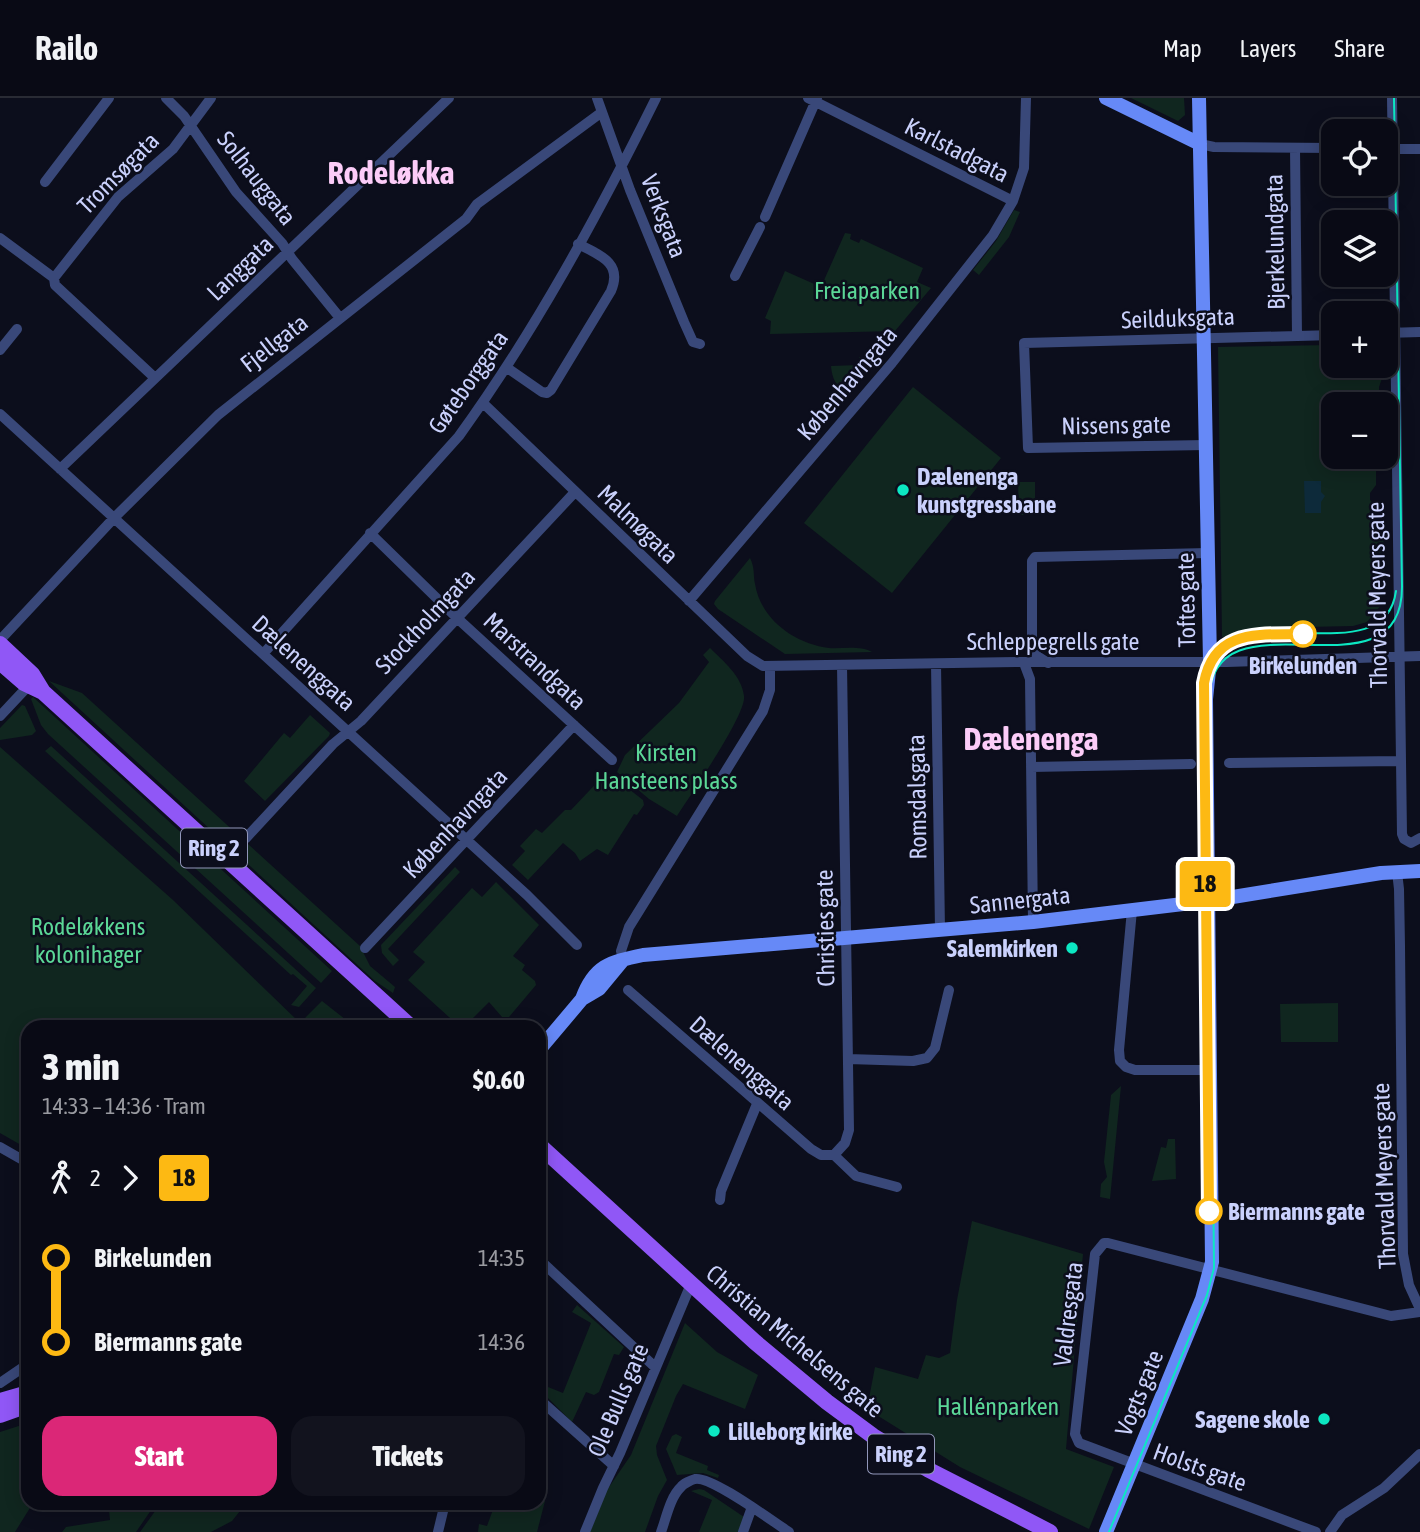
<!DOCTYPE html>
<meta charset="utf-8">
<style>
body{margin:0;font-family:"Asap Condensed",sans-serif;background:#12131e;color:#f1f3f6;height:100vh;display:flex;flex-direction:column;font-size:26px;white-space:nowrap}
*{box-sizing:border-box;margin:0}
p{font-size:23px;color:#999aa0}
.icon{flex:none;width:38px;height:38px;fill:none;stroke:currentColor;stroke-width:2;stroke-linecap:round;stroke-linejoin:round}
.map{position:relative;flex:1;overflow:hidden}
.panel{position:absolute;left:21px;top:922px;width:525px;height:490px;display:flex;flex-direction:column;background:#090a15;border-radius:21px;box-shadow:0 4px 18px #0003,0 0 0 2px #292b34}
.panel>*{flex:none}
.badge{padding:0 14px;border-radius:5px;font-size:24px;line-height:46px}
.fabs{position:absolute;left:1321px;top:21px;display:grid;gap:14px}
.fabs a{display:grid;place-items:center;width:77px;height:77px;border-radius:14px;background:#090a15;box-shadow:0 4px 18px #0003,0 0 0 2px #292b34;font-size:35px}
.map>.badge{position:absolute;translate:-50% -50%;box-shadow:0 0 0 4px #fff}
.legs{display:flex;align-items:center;gap:10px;height:77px;padding:0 21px;font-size:23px}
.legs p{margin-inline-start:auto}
.overview{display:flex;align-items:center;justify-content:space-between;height:119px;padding:0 21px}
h1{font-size:38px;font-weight:800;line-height:52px}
.action{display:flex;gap:14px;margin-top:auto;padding:14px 21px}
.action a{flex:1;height:80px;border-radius:21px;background:#db2777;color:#fff;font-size:28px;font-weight:800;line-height:80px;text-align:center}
.action a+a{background:#12131e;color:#f1f3f6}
ul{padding:0 21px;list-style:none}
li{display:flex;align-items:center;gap:24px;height:84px;font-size:26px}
li i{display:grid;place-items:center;width:10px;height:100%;margin:0 9px;background:currentColor}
li i::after{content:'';width:18px;height:18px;margin:-9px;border:5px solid;border-radius:50%;background:#090a15}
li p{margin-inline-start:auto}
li:first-child i{background:linear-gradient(#0000 50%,currentColor 0)}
li:last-child i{background:linear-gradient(currentColor 50%,#0000 0)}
header{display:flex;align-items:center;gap:42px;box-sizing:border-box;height:98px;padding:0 35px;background:#090a15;border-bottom:2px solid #292b34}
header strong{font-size:33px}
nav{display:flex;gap:38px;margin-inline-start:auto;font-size:24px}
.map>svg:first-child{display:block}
.green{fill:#10261f}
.water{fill:#0d2a3a}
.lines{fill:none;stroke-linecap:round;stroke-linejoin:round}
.street{stroke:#394879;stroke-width:10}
.secondary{stroke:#6689f7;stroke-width:14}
.primary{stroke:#9057f6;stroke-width:16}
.tram{stroke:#0ce7c2;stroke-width:2}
.line-1-casing{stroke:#fff;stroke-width:16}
.line-1{stroke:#fdb913;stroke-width:10}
.poi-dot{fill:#0ce7c2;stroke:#0c0e1c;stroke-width:2.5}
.stop-1-dot{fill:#fff;stroke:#fdb913;stroke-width:3.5}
.labels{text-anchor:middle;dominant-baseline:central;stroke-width:5;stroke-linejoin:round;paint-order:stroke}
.shield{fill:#0c0e1c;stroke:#9196b9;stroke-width:2}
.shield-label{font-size:23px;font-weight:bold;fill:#cad1fc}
.street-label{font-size:24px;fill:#cad1fc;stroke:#0c0e1c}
.park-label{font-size:24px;fill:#5bd797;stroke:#0c0e1c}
.poi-label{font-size:24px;font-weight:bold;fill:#cad1fc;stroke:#0c0e1c;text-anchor:start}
.stop-label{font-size:24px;font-weight:bold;fill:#cad1fc;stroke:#0c0e1c}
.district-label{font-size:32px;font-weight:bold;fill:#fcccf8;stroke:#0c0e1c}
</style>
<header>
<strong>Railo</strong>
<nav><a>Map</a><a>Layers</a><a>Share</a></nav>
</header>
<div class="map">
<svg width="1420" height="1434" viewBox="0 0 1420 1434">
<rect width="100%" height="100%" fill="#0c0e1c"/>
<path class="green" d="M 1131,0 L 1184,0 L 1185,17 L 1178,23 Z
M 1014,112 L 1020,114 L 1009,139 L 979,177 L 973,172 L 996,143 Z
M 845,135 L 851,136 L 850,141 L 859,145 L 861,141 L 923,170 L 917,184 L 931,190 L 895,233 L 770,236 L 771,223 L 765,220 L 785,173 L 821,189 Z
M 1333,247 L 1334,268 L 1379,268 L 1382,280 L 1379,289 L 1379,306 L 1334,306 L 1334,359 L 1380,359 L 1380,369 L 1376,370 L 1376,387 L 1370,395 L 1370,402 L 1376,408 L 1376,428 L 1381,428 L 1384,439 L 1382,464 L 1385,474 L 1382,484 L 1382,506 L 1367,524 L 1353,528 L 1258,530 L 1222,539 L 1218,249 Z
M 859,259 L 868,262 L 865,266 L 866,269 L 846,295 C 836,287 832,281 831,268 L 859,267 Z
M 913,289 L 1001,360 L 892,495 L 804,425 Z
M 1018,384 L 1035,384 L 1035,417 L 1019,417 Z
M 750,460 C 755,470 753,476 755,486 C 761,522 795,546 829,550 C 843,551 859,547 872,554 L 785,556 L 718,511 L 714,506 L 715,503 Z
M 710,550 C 723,563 742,578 744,598 C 747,616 689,699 677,718 L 649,701 L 617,674 L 625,657 L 679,605 L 709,564 L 703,557 Z
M 49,583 L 82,595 L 360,848 L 370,868 L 395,889 L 393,895 L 375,883 Z
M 33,599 L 332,873 L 321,885 L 48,636 L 41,627 L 31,601 Z
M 22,607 L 25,608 L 36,633 L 32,637 L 0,642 L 0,630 Z
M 310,617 L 330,635 L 329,638 L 265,703 L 244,683 L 284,635 L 290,640 Z
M 51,648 L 316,890 L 299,909 L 291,907 L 307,888 L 293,876 L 291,877 L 45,653 Z
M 0,649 L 173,802 L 300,925 L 322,903 L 355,929 L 28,929 L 28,1051 L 0,1035 Z
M 607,674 L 643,702 L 644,707 L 637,717 L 634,716 L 608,757 L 597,751 L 580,763 L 575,755 L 563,745 L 528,782 L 512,767 L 525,753 L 520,748 L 536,731 L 542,735 L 565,712 L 571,712 Z
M 455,769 L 460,774 L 388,851 L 399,862 L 393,868 L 382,855 L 381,847 Z
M 496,784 L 539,827 L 513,858 L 525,867 L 522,872 L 535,883 L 536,887 L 509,919 L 502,919 L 489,904 L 464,929 L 460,929 L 408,882 L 425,864 L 413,854 L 472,790 L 482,799 Z
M 1338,905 L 1338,944 L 1281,944 L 1280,906 Z
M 1121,988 L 1110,1101 L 1100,1099 L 1101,1086 L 1107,1079 L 1104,1064 L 1111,997 Z
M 1168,1041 L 1175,1041 L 1176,1081 L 1152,1083 L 1161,1049 L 1166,1050 Z
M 972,1123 L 1083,1156 L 1066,1351 L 1114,1369 L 1089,1431 L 960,1369 L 867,1311 L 875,1269 L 918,1281 L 926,1257 L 939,1260 L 950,1255 L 957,1202 Z
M 577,1207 L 624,1249 L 619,1257 L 614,1256 L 599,1294 L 594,1297 L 586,1294 L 572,1324 L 540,1292 L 543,1287 L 563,1295 L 591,1225 L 572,1214 Z
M 685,1225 L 717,1254 L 758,1277 L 745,1311 L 683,1286 L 676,1298 L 656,1348 L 657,1357 L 667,1382 L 658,1398 L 645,1434 L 590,1434 L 607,1392 L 631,1357 Z
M 28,1325 L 28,1405 L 33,1405 L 15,1434 L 0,1434 L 0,1334 Z
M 676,1336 L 682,1339 L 676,1355 L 708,1368 L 707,1372 L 719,1377 L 718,1380 L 703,1375 L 677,1377 L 666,1351 L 672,1338 Z
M 699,1391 L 704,1392 L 744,1419 L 738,1434 L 699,1434 L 712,1402 L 691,1393 Z
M 539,1401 L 545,1403 L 537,1434 L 478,1434 L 479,1426 L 487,1428 L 494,1409 L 511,1412 L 513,1405 L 539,1405 Z
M 134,1405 L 156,1405 L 136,1434 L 62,1434 L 66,1429 L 110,1422 L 109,1412 Z
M 161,1405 L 234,1405 L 240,1413 L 232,1423 L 211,1434 L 140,1434 Z"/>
<path class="water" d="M 1304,383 L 1321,383 L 1321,394 L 1325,398 L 1321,404 L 1321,415 L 1305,415 Z"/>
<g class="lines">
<path class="street" d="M 166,0 L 184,18 L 236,94 L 282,145 L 292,161 L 340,220
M 597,0 L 630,92 L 684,224 L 693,244 L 700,246
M 808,0 L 1013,103
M 1392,0 L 1402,736 L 1404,741 L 1411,745 L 1420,740
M 1200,46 L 1214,49 L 1334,50
M 1295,50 L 1297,238
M 1389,51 L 1420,51
M 45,84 L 109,0
M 765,119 L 817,0
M 0,140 L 54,180 L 55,187 L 155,280
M 735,178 L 760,129
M 54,180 L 118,99 L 173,51 L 211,0
M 1386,235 L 1420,234
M 0,252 L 17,231
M 506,269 L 542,294 L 547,295 L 551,292 L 611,193 C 623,165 600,157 578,146
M 483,305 L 747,558 L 763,568 L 1016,564 L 1227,564 L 1420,558
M 0,316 L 527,797 L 577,847
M 1206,347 L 1028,350 L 1024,245 L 1334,237
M 60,371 L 449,0
M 370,435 L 457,520 L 612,662
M 689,503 L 892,265 L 993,137 L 1013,103 L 1024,70 L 1026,0
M 0,542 L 114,420 L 218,317 L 466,121 L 477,106 L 602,14
M 263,556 L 459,338 C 535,233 598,117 656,0
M 1024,565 L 1030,581 L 1033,824
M 1048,565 L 1037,558 L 1032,548 L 1032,463 L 1035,459 L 1208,455
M 936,566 L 940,832
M 0,618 L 31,585
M 1229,665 L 1400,663
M 1031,669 L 1191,666
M 246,740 L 333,646 L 361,623 L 575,394
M 1397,774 L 1399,791 L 1400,848 L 1403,1156 L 1409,1187 L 1420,1211
M 1132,812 L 1119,952 L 1120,963 L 1126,969 L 1135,972 L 1210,972
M 365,850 L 574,627
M 623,862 L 621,853 L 629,829 L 763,613 L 770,592 L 770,569
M 628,892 L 811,1051 L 821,1057 L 834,1057
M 848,961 L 913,963 L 927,960 L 935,950 L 949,892
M 0,1049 L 28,1065
M 834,1057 L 845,1045 L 849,1032 L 842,567
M 834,1057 L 856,1078 L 897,1089
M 720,1102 L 721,1093 L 757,1006
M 539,1164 L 543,1165 L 655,1269
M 0,1285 L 28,1266
M 539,1301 L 614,1368
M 438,1434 L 445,1405
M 585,1434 L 603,1390 L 620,1355 L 691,1186
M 661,1434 C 666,1421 670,1399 681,1389 C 683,1386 691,1382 695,1381 C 712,1378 773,1424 789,1434
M 743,1434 L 752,1409
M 1316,1434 L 1079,1345 L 1075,1336 L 1095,1156 L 1104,1145 L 1108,1145 L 1391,1218 L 1420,1214
M 1330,1434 L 1342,1417 L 1384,1390 L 1420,1356"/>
<path class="secondary" d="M 1106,0 L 1200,46
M 582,901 C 594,868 609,864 643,857 L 1033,824 L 1208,803 L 1381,775 L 1420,773
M 539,952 L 582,901 L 599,891 L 623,862
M 1106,1434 L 1202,1201 L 1212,1164 L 1206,601 L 1210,563 L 1199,0"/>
<path class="primary" d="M 0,546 L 32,576 L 43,594 L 411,929
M 0,564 L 24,585 L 43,594
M 539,1047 L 755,1244 L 827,1304 L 873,1338 L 929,1372 L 1050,1434
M 0,1303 L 28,1295
M 0,1317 L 28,1307"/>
<path class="tram" d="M 1204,581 C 1226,487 1384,582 1396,493
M 1109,1434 L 1207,1197 L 1214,1170 L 1209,602 C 1211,486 1403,609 1402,488 L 1394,0"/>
</g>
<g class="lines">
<g class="line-1-casing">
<path id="line-1" d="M 1209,1113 L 1204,585 C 1214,530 1260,537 1303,536"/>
</g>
<use href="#line-1" class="line-1"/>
</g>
<g class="poi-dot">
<circle cx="903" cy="392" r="7"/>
<circle cx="1072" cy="850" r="7"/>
<circle cx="1324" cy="1321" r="7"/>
<circle cx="714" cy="1333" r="7"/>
</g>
<g class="stop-1-dot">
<circle cx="1303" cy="536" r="12"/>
<circle cx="1209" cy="1113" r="12"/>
</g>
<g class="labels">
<g class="shield">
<rect x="181" y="730.5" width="66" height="39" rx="5"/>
<rect x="868" y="1336.5" width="66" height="39" rx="5"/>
</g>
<g class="shield-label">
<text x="214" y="750">Ring 2</text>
<text x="901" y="1356">Ring 2</text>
</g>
<g class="street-label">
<text transform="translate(957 52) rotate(27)">Karlstadgata</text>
<text transform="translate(118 75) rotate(-45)">Tromsøgata</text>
<text transform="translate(257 80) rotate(52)">Solhauggata</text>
<text transform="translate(664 118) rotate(69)">Verksgata</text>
<text transform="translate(1275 144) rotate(-91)">Bjerkelundgata</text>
<text transform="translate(240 170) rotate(-44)">Langgata</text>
<text transform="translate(1178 220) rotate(-2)">Seilduksgata</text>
<text transform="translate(274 245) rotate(-38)">Fjellgata</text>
<text transform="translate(468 284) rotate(-55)">Gøteborggata</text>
<text transform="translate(847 285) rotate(-50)">Københavngata</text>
<text transform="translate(1116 327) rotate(-1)">Nissens gate</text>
<text transform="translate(638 426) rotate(44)">Malmøgata</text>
<text transform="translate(1377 497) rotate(-91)">Thorvald Meyers gate</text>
<text transform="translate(1186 502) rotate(-91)">Toftes gate</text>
<text transform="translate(425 523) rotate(-47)">Stockholmgata</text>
<text x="1053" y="543">Schleppegrells gate</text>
<text transform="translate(535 563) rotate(43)">Marstrandgata</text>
<text transform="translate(304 565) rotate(42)">Dælenenggata</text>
<text transform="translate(917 699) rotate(-91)">Romsdalsgata</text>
<text transform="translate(455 725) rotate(-47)">Københavngata</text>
<text transform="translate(1020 802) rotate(-6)">Sannergata</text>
<text transform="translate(825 830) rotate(-91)">Christies gate</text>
<text transform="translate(742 965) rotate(41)">Dælenenggata</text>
<text transform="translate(1384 1078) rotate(-92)">Thorvald Meyers gate</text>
<text transform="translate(1068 1216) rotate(-83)">Valdresgata</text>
<text transform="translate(795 1243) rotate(40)">Christian Michelsens gate</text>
<text transform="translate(1139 1295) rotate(-68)">Vogts gate</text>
<text transform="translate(618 1302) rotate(-67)">Ole Bulls gate</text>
<text transform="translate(1200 1369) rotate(20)">Holsts gate</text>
</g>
<g class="park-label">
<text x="867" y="192">Freiaparken</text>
<text x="666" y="654">Kirsten<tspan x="666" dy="28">Hansteens plass</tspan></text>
<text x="88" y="828">Rodeløkkens<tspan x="88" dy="28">kolonihager</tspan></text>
<text x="998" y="1308">Hallénparken</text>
</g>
<g class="poi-label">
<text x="917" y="378">Dælenenga<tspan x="917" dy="28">kunstgressbane</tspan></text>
<text x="1058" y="850" text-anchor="end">Salemkirken</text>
<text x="1310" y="1321" text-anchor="end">Sagene skole</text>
<text x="728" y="1333">Lilleborg kirke</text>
</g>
<g class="stop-label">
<text x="1303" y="567">Birkelunden</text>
<text x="1228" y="1113" text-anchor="start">Biermanns gate</text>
</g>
<g class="district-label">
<text x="391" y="74">Rodeløkka</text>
<text x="1031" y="640">Dælenenga</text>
</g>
</g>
</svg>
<div class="fabs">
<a><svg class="icon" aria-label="locate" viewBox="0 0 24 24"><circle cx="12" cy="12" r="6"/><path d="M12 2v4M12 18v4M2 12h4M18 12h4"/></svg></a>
<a><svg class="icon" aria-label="layers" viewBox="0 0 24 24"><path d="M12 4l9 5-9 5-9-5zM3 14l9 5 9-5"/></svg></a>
<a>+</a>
<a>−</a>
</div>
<b class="badge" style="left:1205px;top:786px;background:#fdb913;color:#111">18</b>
<section class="panel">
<div class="overview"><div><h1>3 min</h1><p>14:33 – 14:36 · Tram</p></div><b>$0.60</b></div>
<div class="legs"><svg class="icon" aria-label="walk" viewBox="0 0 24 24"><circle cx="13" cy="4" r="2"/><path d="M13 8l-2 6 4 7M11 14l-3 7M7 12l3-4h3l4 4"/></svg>2<svg class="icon" aria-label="forward" viewBox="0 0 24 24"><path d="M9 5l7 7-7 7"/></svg><b class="badge" style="background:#fdb913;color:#111">18</b></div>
<ul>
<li><i style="color:#fdb913"></i><b>Birkelunden</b><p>14:35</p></li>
<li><i style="color:#fdb913"></i><b>Biermanns gate</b><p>14:36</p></li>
</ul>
<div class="action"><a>Start</a><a>Tickets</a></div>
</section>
</div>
